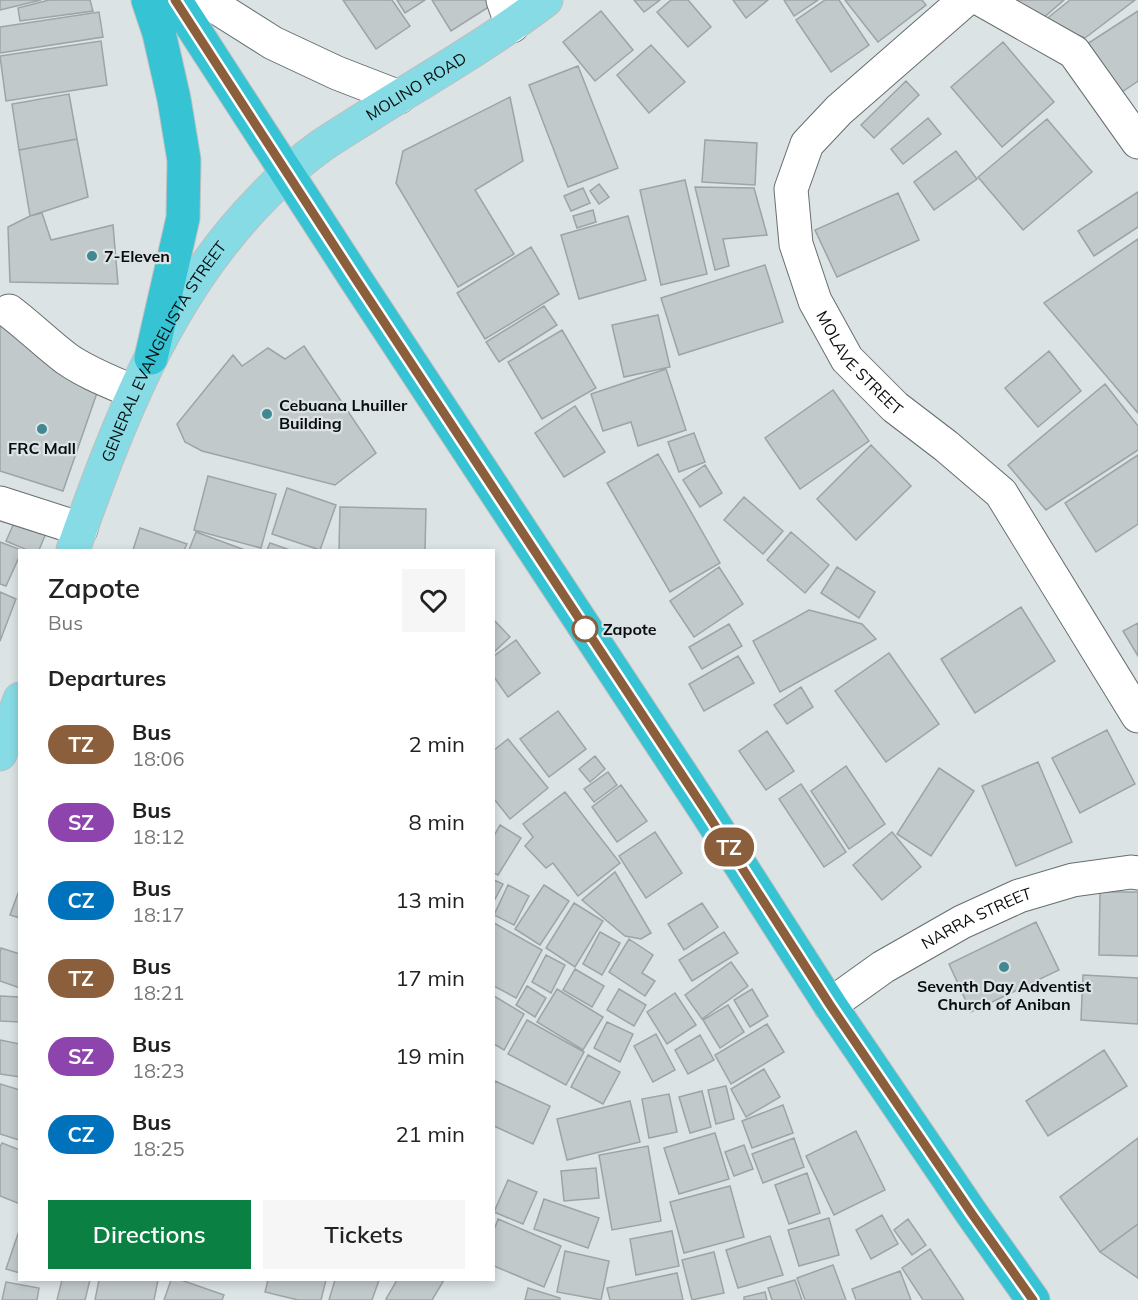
<!DOCTYPE html>
<style>
body{margin:0;font-family:Mulish,sans-serif;background:#f6f6f6;color:#222;height:100vh;display:flex;flex-direction:column;font-size:22px;white-space:nowrap}
*{box-sizing:border-box;margin:0}
p{font-size:20px;color:#767676}
.icon{flex:none;width:33px;height:33px;fill:none;stroke:currentColor;stroke-width:2;stroke-linecap:round;stroke-linejoin:round}
.map{position:relative;flex:1;overflow:hidden}
.details{position:absolute;left:18px;top:549px;width:477px;height:732px;display:flex;flex-direction:column;background:#fff;border-radius:0px;box-shadow:0 3px 9px #0003}
.details>*{flex:none}
.badge{padding:0 12px;border-radius:20px;font-size:21px;line-height:39px}
.map>.badge{position:absolute;translate:-50% -50%;box-shadow:0 0 0 3px #fff}
h2{padding:0 30px;font-size:22px;line-height:54px}
.round{display:grid;place-items:center;flex:none;width:63px;height:63px;border-radius:0px;background:#f6f6f6}
.head{display:flex;align-items:center;justify-content:space-between;height:102px;padding:0 30px}
h1{font-size:28px;font-weight:600;line-height:45px}
.button{display:flex;gap:12px;margin-top:auto;padding:12px 30px}
.button a{flex:1;height:69px;border-radius:0px;background:#0b8043;color:#fff;font-size:24px;font-weight:600;line-height:69px;text-align:center}
.button a+a{background:#f6f6f6;color:#222}
ul{padding:0;list-style:none}
li{display:flex;align-items:center;gap:18px;height:78px;padding:0 30px}
li div{flex:1}
li b{display:block;font-size:22px}
li em{font-style:normal}
li .badge{min-width:66px;font-weight:700;text-align:center}
.map>svg:first-child{display:block}
.building{fill:#c1c9ca;stroke:#9da4a5;stroke-width:1.5}
.lines{fill:none;stroke-linecap:round;stroke-linejoin:round}
.minor-casing{stroke:#676e6f;stroke-width:35}
.major-casing{stroke:#bfc0c0;stroke-width:35}
.highway-casing{stroke:#bfc0c0;stroke-width:35}
.minor{stroke:#fff;stroke-width:33}
.major{stroke:#86dbe5;stroke-width:33}
.highway{stroke:#36c3d4;stroke-width:33}
.line-casing{stroke:#fff;stroke-width:14}
.line{stroke:#8b5e3c;stroke-width:9}
.poi-dot{fill:#418892;stroke:#dbe3e4;stroke-width:2}
.stop-dot{fill:#fff;stroke:#8b5e3c;stroke-width:3}
.labels{text-anchor:middle;dominant-baseline:central;stroke-width:4.5;stroke-linejoin:round;paint-order:stroke}
.street-label{font-size:16px;fill:#0a0d0d;stroke:#dbe3e4}
.poi-label{font-size:16px;font-weight:bold;fill:#0a0d0d;stroke:#dbe3e4;text-anchor:start}
.stop-label{font-size:16px;font-weight:bold;fill:#0a0d0d;stroke:#dbe3e4;text-anchor:start}
</style>
<div class="map">
<svg width="1138" height="1300" viewBox="0 0 1138 1300">
<rect width="100%" height="100%" fill="#dbe3e4"/>
<path class="building" d="M 0,0 L 41,0 L 0,10 Z
M 49,0 L 90,0 L 93,11 L 20,21 L 18,8 Z
M 343,0 L 392,0 L 410,26 L 376,49 Z
M 397,0 L 425,0 L 405,13 Z
M 432,0 L 497,0 L 498,1 L 451,31 Z
M 634,0 L 660,0 L 644,12 Z
M 671,0 L 688,0 L 711,27 L 688,47 L 657,12 Z
M 733,0 L 768,0 L 746,18 Z
M 784,0 L 818,0 L 794,16 Z
M 825,0 L 839,0 L 869,45 L 831,72 L 796,20 Z
M 845,0 L 922,0 L 926,5 L 878,42 Z
M 1006,0 L 1064,0 L 1042,19 Z
M 1070,0 L 1135,0 L 1085,38 L 1044,21 Z
M 601,11 L 633,50 L 595,81 L 563,42 Z
M 1138,11 L 1138,81 L 1119,94 L 1087,44 Z
M 99,12 L 103,37 L 0,53 L 0,27 Z
M 101,41 L 107,85 L 6,101 L 0,56 Z
M 1003,42 L 1054,102 L 1002,147 L 951,87 Z
M 651,45 L 685,82 L 649,113 L 617,75 Z
M 578,66 L 618,168 L 568,187 L 529,85 Z
M 906,81 L 919,95 L 874,138 L 861,125 Z
M 69,94 L 77,139 L 19,150 L 12,104 Z
M 510,97 L 523,161 L 475,190 L 514,254 L 458,287 L 396,183 L 403,151 Z
M 928,118 L 941,134 L 903,164 L 891,149 Z
M 1047,119 L 1092,172 L 1023,230 L 978,177 Z
M 77,139 L 88,197 L 30,216 L 19,150 Z
M 705,140 L 757,143 L 755,185 L 702,182 Z
M 956,151 L 977,179 L 934,210 L 914,182 Z
M 685,180 L 707,274 L 661,285 L 640,190 Z
M 599,184 L 609,197 L 599,204 L 590,191 Z
M 695,187 L 754,188 L 767,235 L 723,239 L 729,266 L 715,270 Z
M 583,188 L 590,203 L 571,211 L 564,196 Z
M 1138,192 L 1138,227 L 1094,256 L 1078,231 Z
M 898,193 L 919,240 L 837,277 L 815,230 Z
M 593,210 L 596,222 L 577,228 L 573,216 Z
M 42,213 L 51,240 L 113,225 L 118,284 L 10,282 L 8,227 L 30,216 Z
M 628,216 L 646,280 L 579,299 L 561,235 Z
M 1138,239 L 1138,413 L 1044,303 Z
M 531,247 L 559,294 L 485,339 L 457,293 Z
M 765,265 L 783,322 L 679,355 L 661,298 Z
M 544,306 L 557,325 L 499,362 L 486,342 Z
M 658,315 L 670,367 L 624,377 L 612,325 Z
M 0,320 L 99,387 L 63,491 L 0,471 Z
M 562,330 L 596,388 L 542,419 L 508,362 Z
M 304,346 L 376,453 L 335,485 L 202,451 L 185,442 L 177,424 L 233,355 L 242,366 L 268,348 L 285,359 Z
M 1049,351 L 1081,391 L 1038,427 L 1005,388 Z
M 666,369 L 686,430 L 638,446 L 631,422 L 603,431 L 591,394 Z
M 1105,384 L 1138,426 L 1138,450 L 1046,510 L 1008,465 Z
M 833,390 L 869,441 L 800,489 L 765,438 Z
M 575,406 L 605,452 L 564,477 L 535,433 Z
M 694,433 L 705,462 L 679,472 L 668,442 Z
M 871,445 L 911,486 L 856,540 L 817,499 Z
M 658,454 L 720,563 L 670,592 L 607,483 Z
M 1138,455 L 1138,524 L 1096,552 L 1065,503 Z
M 705,465 L 722,493 L 700,507 L 683,480 Z
M 208,476 L 276,494 L 261,548 L 194,530 Z
M 287,488 L 336,505 L 320,550 L 272,534 Z
M 744,497 L 783,531 L 763,554 L 724,520 Z
M 340,507 L 426,509 L 425,550 L 339,550 Z
M 19,512 L 49,526 L 39,550 L 27,550 L 6,541 Z
M 140,528 L 187,544 L 184,550 L 133,550 Z
M 196,532 L 245,550 L 189,550 Z
M 791,532 L 829,565 L 805,593 L 767,560 Z
M 0,542 L 21,550 L 20,550 L 20,555 L 6,586 L 0,584 Z
M 270,543 L 290,550 L 267,550 Z
M 719,567 L 743,604 L 694,637 L 670,601 Z
M 837,567 L 875,592 L 859,618 L 821,593 Z
M 0,592 L 16,599 L 0,641 Z
M 1021,607 L 1055,661 L 975,713 L 941,659 Z
M 809,610 L 862,624 L 876,639 L 780,692 L 753,641 Z
M 494,620 L 510,637 L 494,652 Z
M 1138,623 L 1138,656 L 1123,631 Z
M 729,624 L 742,646 L 702,669 L 689,647 Z
M 516,640 L 540,673 L 508,697 L 494,677 L 494,656 Z
M 889,653 L 939,724 L 886,762 L 835,691 Z
M 738,656 L 754,683 L 704,711 L 689,684 Z
M 801,687 L 813,707 L 787,724 L 774,705 Z
M 558,711 L 586,749 L 549,777 L 520,739 Z
M 1107,730 L 1135,784 L 1080,813 L 1052,758 Z
M 767,731 L 794,771 L 766,790 L 739,751 Z
M 508,739 L 548,788 L 510,819 L 494,799 L 494,750 Z
M 595,756 L 605,769 L 590,782 L 579,769 Z
M 1038,762 L 1072,842 L 1016,866 L 982,786 Z
M 846,766 L 885,824 L 849,849 L 811,791 Z
M 939,768 L 974,791 L 931,856 L 897,834 Z
M 608,772 L 617,785 L 594,802 L 584,789 Z
M 801,784 L 846,852 L 824,867 L 779,799 Z
M 621,785 L 647,821 L 617,842 L 592,807 Z
M 565,792 L 620,863 L 578,896 L 553,863 L 546,868 L 525,846 L 533,837 L 523,824 Z
M 500,825 L 521,838 L 498,875 L 494,873 L 494,836 Z
M 655,832 L 682,873 L 646,898 L 619,856 Z
M 892,832 L 921,867 L 882,900 L 853,865 Z
M 615,872 L 651,933 L 641,939 L 625,936 L 582,900 Z
M 494,880 L 503,884 L 494,901 Z
M 508,885 L 529,896 L 514,925 L 494,915 Z
M 544,885 L 569,901 L 540,945 L 515,929 Z
M 20,888 L 20,918 L 10,915 Z
M 1100,892 L 1138,892 L 1138,956 L 1099,955 Z
M 574,903 L 603,921 L 575,967 L 546,948 Z
M 702,903 L 718,927 L 684,950 L 668,924 Z
M 1036,922 L 1059,970 L 971,1012 L 949,964 Z
M 494,923 L 542,950 L 516,998 L 494,986 Z
M 600,932 L 620,943 L 602,975 L 583,964 Z
M 724,932 L 738,953 L 692,981 L 679,960 Z
M 629,939 L 653,955 L 642,973 L 655,981 L 645,996 L 609,972 Z
M 1,948 L 20,954 L 20,988 L 0,981 L 0,952 Z
M 546,955 L 565,965 L 551,993 L 532,982 Z
M 731,962 L 748,986 L 702,1019 L 685,995 Z
M 575,969 L 604,986 L 592,1007 L 563,990 Z
M 1083,975 L 1138,978 L 1138,1024 L 1081,1020 Z
M 527,986 L 546,998 L 535,1017 L 516,1005 Z
M 557,989 L 603,1017 L 583,1050 L 537,1022 Z
M 619,989 L 646,1005 L 634,1026 L 607,1010 Z
M 752,989 L 768,1016 L 750,1027 L 734,1000 Z
M 675,993 L 696,1025 L 667,1044 L 647,1012 Z
M 0,996 L 20,997 L 20,1022 L 0,1021 Z
M 494,996 L 524,1014 L 504,1050 L 494,1044 Z
M 728,1005 L 744,1032 L 720,1048 L 703,1020 Z
M 527,1020 L 584,1052 L 566,1085 L 508,1054 Z
M 607,1022 L 633,1034 L 620,1062 L 594,1048 Z
M 767,1024 L 784,1052 L 731,1084 L 715,1055 Z
M 656,1034 L 675,1070 L 653,1082 L 634,1046 Z
M 700,1035 L 714,1060 L 688,1074 L 675,1050 Z
M 0,1040 L 20,1044 L 20,1077 L 0,1074 Z
M 1104,1050 L 1127,1086 L 1048,1136 L 1026,1101 Z
M 588,1055 L 620,1072 L 603,1104 L 571,1087 Z
M 764,1069 L 780,1097 L 746,1117 L 731,1089 Z
M 495,1081 L 550,1106 L 533,1144 L 494,1126 L 494,1085 Z
M 0,1084 L 20,1090 L 19,1140 L 0,1134 Z
M 726,1086 L 734,1119 L 716,1124 L 708,1090 Z
M 702,1091 L 711,1127 L 690,1133 L 679,1097 Z
M 669,1094 L 677,1132 L 649,1138 L 642,1099 Z
M 630,1101 L 640,1142 L 567,1160 L 557,1119 Z
M 783,1105 L 793,1133 L 752,1148 L 742,1121 Z
M 856,1131 L 885,1190 L 834,1215 L 806,1156 Z
M 715,1133 L 729,1179 L 679,1194 L 664,1148 Z
M 794,1138 L 804,1167 L 763,1183 L 752,1154 Z
M 1138,1138 L 1138,1224 L 1100,1252 L 1060,1197 Z
M 2,1143 L 20,1150 L 20,1204 L 0,1196 L 0,1147 Z
M 744,1145 L 753,1169 L 734,1176 L 725,1152 Z
M 648,1146 L 661,1221 L 612,1230 L 599,1155 Z
M 596,1168 L 599,1198 L 564,1201 L 561,1171 Z
M 807,1173 L 820,1213 L 789,1224 L 775,1185 Z
M 508,1180 L 537,1192 L 523,1224 L 494,1212 Z
M 730,1186 L 744,1237 L 684,1253 L 670,1202 Z
M 544,1199 L 599,1218 L 588,1248 L 534,1229 Z
M 882,1215 L 898,1244 L 871,1259 L 856,1230 Z
M 829,1218 L 839,1255 L 799,1266 L 788,1230 Z
M 498,1219 L 561,1246 L 544,1287 L 494,1266 L 494,1230 Z
M 908,1219 L 926,1245 L 912,1255 L 894,1230 Z
M 1138,1224 L 1138,1278 L 1100,1252 Z
M 20,1228 L 20,1273 L 6,1269 Z
M 672,1231 L 679,1266 L 636,1275 L 630,1239 Z
M 770,1236 L 783,1275 L 738,1288 L 726,1250 Z
M 930,1249 L 964,1300 L 923,1300 L 902,1268 Z
M 565,1251 L 609,1261 L 601,1300 L 557,1292 Z
M 714,1252 L 724,1293 L 692,1300 L 682,1260 Z
M 833,1265 L 846,1300 L 805,1300 L 797,1278 Z
M 900,1271 L 911,1300 L 856,1300 L 852,1289 Z
M 677,1273 L 683,1300 L 610,1300 L 607,1288 Z
M 62,1280 L 90,1280 L 85,1300 L 57,1300 Z
M 99,1280 L 158,1280 L 154,1300 L 95,1300 Z
M 171,1280 L 181,1280 L 224,1295 L 222,1300 L 164,1300 Z
M 268,1280 L 326,1280 L 321,1300 L 298,1300 L 265,1292 Z
M 335,1280 L 379,1280 L 372,1300 L 329,1300 Z
M 397,1280 L 444,1280 L 432,1300 L 388,1300 L 386,1299 Z
M 795,1280 L 802,1300 L 772,1300 L 768,1288 Z
M 6,1282 L 39,1288 L 37,1300 L 2,1300 Z
M 528,1288 L 560,1298 L 560,1300 L 525,1300 Z
M 765,1292 L 767,1300 L 744,1300 L 744,1297 Z"/>
<g class="lines">
<g class="minor-casing">
<g id="minor">
<path d="M 205,0 L 273,43 L 337,73 L 399,97"/>
<path d="M 503,0 L 512,26"/>
<path id="s1" d="M 965,0 L 839,110 L 807,144 L 791,189 L 796,244 L 815,301 L 847,359 L 895,407 L 946,446 L 1001,493 L 1138,716"/>
<path d="M 982,0 L 1074,52 L 1138,142"/>
<path d="M 9,311 C 29,326 47,344 67,359 C 87,373 111,382 134,392"/>
<path d="M 0,503 L 81,529"/>
<path id="s2" d="M 830,1005 L 883,967 L 962,922 L 1019,896 L 1073,880 L 1131,872 L 1138,873"/>
</g>
</g>
<g class="major-casing">
<g id="major">
<path id="s3" d="M 73,550 C 119,422 165,296 263,197 C 281,178 300,161 321,146 C 337,135 354,125 371,114 C 430,77 491,42 546,0"/>
<path d="M 0,754 L 20,699"/>
</g>
</g>
<g class="highway-casing">
<path id="highway" d="M 148,0 L 159,33 L 174,99 L 184,160 L 183,218 L 151,358
M 175,0 L 355,278 L 705,810 L 830,1005 L 972,1214 L 1033,1300"/>
</g>
<use href="#minor" class="minor"/>
<use href="#major" class="major"/>
<use href="#highway" class="highway"/>
</g>
<g class="lines">
<g class="line-casing">
<path id="line" d="M 175,0 L 355,278 L 705,810 L 830,1005 L 972,1214 L 1033,1300"/>
</g>
<use href="#line" class="line"/>
</g>
<g class="poi-dot">
<circle cx="92" cy="256" r="6"/>
<circle cx="267" cy="414" r="6"/>
<circle cx="42" cy="429" r="6"/>
<circle cx="1004" cy="967" r="6"/>
</g>
<circle class="stop-dot" cx="585" cy="629" r="12"/>
<g class="labels">
<g class="street-label">
<text stroke="none"><textPath href="#s3" startOffset="594">MOLINO ROAD</textPath></text>
<text stroke="none"><textPath href="#s3" startOffset="219">GENERAL EVANGELISTA STREET</textPath></text>
<text stroke="none"><textPath href="#s1" startOffset="454">MOLAVE STREET</textPath></text>
<text stroke="none"><textPath href="#s2" startOffset="171">NARRA STREET</textPath></text>
</g>
<g class="poi-label">
<text x="104" y="256">7-Eleven</text>
<text x="279" y="405">Cebuana Lhuiller<tspan x="279" dy="18">Building</tspan></text>
<text x="42" y="448" text-anchor="middle">FRC Mall</text>
<text x="1004" y="986" text-anchor="middle">Seventh Day Adventist<tspan x="1004" dy="18">Church of Aniban</tspan></text>
</g>
<g class="stop-label">
<text x="603" y="629">Zapote</text>
</g>
</g>
</svg>
<b class="badge" style="left:729px;top:847px;background:#8b5e3c;color:#fff">TZ</b>
<section class="details">
<div class="head"><div><h1>Zapote</h1><p>Bus</p></div><a class="round"><svg class="icon" aria-label="heart" viewBox="0 0 24 24"><path d="M12 20l-8-8c-3-5 5-10 8-4 3-6 11-1 8 4z"/></svg></a></div>
<h2>Departures</h2>
<ul>
<li><span class="badge" style="background:#8b5e3c;color:#fff">TZ</span><div><b>Bus</b><p>18:06</p></div><em>2 min</em></li>
<li><span class="badge" style="background:#8e44ad;color:#fff">SZ</span><div><b>Bus</b><p>18:12</p></div><em>8 min</em></li>
<li><span class="badge" style="background:#0072bc;color:#fff">CZ</span><div><b>Bus</b><p>18:17</p></div><em>13 min</em></li>
<li><span class="badge" style="background:#8b5e3c;color:#fff">TZ</span><div><b>Bus</b><p>18:21</p></div><em>17 min</em></li>
<li><span class="badge" style="background:#8e44ad;color:#fff">SZ</span><div><b>Bus</b><p>18:23</p></div><em>19 min</em></li>
<li><span class="badge" style="background:#0072bc;color:#fff">CZ</span><div><b>Bus</b><p>18:25</p></div><em>21 min</em></li>
</ul>
<div class="button"><a>Directions</a><a>Tickets</a></div>
</section>
</div>
